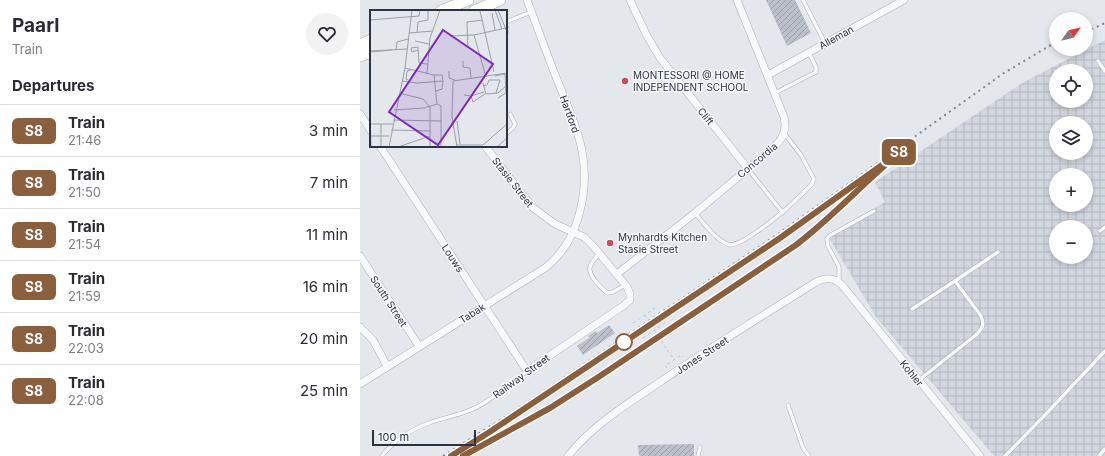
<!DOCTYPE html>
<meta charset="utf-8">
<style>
body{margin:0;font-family:Inter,sans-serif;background:#f2f2f3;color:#2b2b33;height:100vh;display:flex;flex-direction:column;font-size:15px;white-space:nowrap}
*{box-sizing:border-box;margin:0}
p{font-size:13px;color:#7c7c81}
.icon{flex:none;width:22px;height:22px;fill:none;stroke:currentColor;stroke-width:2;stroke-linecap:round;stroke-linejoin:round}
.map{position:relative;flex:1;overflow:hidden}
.details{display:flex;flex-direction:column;background:#fff;width:360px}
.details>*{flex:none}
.badge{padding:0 8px;border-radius:6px;font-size:14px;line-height:26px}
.needle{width:26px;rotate:56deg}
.controls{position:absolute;left:689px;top:12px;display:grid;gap:8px}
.controls a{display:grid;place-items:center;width:44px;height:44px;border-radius:50%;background:#fff;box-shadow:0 2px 6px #0003;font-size:20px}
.scale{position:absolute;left:12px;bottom:10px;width:104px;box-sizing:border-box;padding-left:4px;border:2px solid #2b3445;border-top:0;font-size:11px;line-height:14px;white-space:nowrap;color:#2b3445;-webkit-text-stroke:3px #f4f6f9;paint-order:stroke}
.map>.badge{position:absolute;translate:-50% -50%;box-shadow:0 0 0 2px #fff}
h2{padding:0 12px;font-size:15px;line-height:36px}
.round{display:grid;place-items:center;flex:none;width:42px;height:42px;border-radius:21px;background:#f2f2f3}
.summary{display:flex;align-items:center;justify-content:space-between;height:68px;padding:0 12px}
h1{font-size:19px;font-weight:700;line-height:30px}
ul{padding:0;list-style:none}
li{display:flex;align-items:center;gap:12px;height:52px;padding:0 12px;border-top:1px solid #e1e1e2}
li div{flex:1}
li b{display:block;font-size:15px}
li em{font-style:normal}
li .badge{min-width:44px;font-weight:700;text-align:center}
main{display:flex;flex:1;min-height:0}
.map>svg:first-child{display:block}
.industrial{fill:url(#industrial-grid);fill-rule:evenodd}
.building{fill:url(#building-hatch)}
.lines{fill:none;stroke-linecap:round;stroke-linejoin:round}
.service-casing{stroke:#a9aeb7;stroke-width:4.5}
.minor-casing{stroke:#a9aeb7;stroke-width:8}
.primary-casing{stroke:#a3abb8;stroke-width:12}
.path{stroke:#c2c5cb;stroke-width:1;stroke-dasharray:3 3;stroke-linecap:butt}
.service{stroke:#f7f8fa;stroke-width:3.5}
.minor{stroke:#f7f8fa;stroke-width:7}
.primary{stroke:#fff;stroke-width:11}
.rail{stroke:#7d8696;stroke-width:2;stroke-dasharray:2 4;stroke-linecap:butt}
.path-bridge{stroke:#c2c5cb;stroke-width:1;stroke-dasharray:3 3;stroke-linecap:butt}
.line-casing{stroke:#fff;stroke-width:9}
.line{stroke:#8b5e3c;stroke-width:6}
.poi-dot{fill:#d1495b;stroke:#f4f6f9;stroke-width:1.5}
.stop-dot{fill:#fff;stroke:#8b5e3c;stroke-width:2}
.labels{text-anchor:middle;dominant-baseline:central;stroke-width:3;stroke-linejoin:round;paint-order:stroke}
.street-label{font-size:10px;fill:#2b3445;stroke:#f4f6f9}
.poi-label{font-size:10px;fill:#2b3445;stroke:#f4f6f9;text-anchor:start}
.inset-road{fill:none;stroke:#9a9fa9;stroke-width:1}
.view{fill:#7b2cbf;fill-opacity:0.15;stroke:#7b2cbf;stroke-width:2}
.inset-edge{fill:none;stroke:#2b3445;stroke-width:2}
</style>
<main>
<section class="details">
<div class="summary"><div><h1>Paarl</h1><p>Train</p></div><a class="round"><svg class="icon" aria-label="heart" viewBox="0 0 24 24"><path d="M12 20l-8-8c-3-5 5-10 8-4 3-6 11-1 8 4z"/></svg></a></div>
<h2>Departures</h2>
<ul>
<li><span class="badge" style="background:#8b5e3c;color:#fff">S8</span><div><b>Train</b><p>21:46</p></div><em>3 min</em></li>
<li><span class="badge" style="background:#8b5e3c;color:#fff">S8</span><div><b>Train</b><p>21:50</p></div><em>7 min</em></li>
<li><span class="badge" style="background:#8b5e3c;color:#fff">S8</span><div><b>Train</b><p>21:54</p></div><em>11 min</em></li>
<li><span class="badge" style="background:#8b5e3c;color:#fff">S8</span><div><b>Train</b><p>21:59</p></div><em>16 min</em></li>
<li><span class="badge" style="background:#8b5e3c;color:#fff">S8</span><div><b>Train</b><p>22:03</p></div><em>20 min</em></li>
<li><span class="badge" style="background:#8b5e3c;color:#fff">S8</span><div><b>Train</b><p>22:08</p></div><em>25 min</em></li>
</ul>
</section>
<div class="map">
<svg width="745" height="456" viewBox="0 0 745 456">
<defs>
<pattern id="industrial-grid" width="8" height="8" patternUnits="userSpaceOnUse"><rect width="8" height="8" fill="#d2d6de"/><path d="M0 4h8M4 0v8" fill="none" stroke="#b4b8c0"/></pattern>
<pattern id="building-hatch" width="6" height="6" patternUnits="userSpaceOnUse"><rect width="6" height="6" fill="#bbc0ca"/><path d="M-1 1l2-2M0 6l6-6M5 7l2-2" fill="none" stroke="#989da6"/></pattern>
</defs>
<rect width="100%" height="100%" fill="#e4e7ec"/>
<path class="industrial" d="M 745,40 L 745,456 L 634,456 L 516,317 L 468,236 L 525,202 L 515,182 L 662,83 ZM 696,71 L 726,71 L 726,101 L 696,101 ZM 696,123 L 726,123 L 726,153 L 696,153 ZM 696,175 L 726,175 L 726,205 L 696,205 ZM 696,227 L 726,227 L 726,257 L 696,257 Z"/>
<path class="building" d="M 406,0 L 435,0 L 451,33 L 427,46 Z
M 249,325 L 255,333 L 223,355 L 217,346 L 229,338 L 228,336 L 236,331 L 237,333 Z
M 334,444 L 334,456 L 279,456 L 278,445 Z"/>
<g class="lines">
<g class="service-casing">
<path id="service" d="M 443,0 L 465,43
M 146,22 L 171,12
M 146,26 L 147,29 L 146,33
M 738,61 L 745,71
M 415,93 L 456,72 L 456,67 L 449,53
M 146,134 L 153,128 L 155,124 L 150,114
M 388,169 L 423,213
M 335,213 C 345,224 355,240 370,245 C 380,244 387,238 395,233 C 417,218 434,203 452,184 L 454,179 L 441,155 L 424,133
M 740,231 L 745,227
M 239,253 C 237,257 231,262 230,267 C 228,276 241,287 247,293 L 253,292 L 265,285
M 479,282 L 479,267 L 468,246 L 467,239 L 469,236 L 514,211
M 552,309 L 595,281
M 559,380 L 616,335 C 622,329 625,325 621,316 L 595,281 L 638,252
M 428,405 L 443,448 L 449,456
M 22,456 C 33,441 52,429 69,423 C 85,417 102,415 117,407 C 135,398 150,383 167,371
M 338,456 L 340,447
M 645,456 L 685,415 L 745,351
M 739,456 L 745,449"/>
</g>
<g class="minor-casing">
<path id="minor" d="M 270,0 L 286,34 L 300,58 L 388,169
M 408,75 L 544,0
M 0,114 L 11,131
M 20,146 L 167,371 L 263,306 L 270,300 L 270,294 L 267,287 L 234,247 L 224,237 L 195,224 L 172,207 L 125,146
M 0,256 L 59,346
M 257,274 L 335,213 L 413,148 C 423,139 427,130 424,117 L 377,0
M 0,327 L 13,340 L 27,366
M 0,384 L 185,268 C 203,254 213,237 219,215 C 234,161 216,127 196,77 C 186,52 177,26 167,0
M 208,456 C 233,425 267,404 300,382 C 351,347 404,315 456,282 C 466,277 475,278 482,285 L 620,456"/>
</g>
<g class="primary-casing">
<path id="primary" d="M 81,11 L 108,0
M 114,11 L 140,0
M 0,45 L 11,40
M 0,56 L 11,52"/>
</g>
<path class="path" d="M 273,323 L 295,308
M 283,338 L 305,323
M 307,350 L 314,359
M 307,368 L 305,366 L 321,355 L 323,357"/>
<use href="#service" class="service"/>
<use href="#minor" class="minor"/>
<use href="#primary" class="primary"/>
<path class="rail" d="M 726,32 L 745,23
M 83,456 L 153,412 L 418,234 L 644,73 L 696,42
M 103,456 L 202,401 L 237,379 L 423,254 L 464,222 L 523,166"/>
<path class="path-bridge" d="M 285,315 L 307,350"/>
</g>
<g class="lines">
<g class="line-casing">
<path id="line" d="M 91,456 L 128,433 L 420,238 L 543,150 C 506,180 474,216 436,245 L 237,378 L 190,408 L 103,456"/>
</g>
<use href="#line" class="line"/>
</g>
<g class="poi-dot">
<circle cx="265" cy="81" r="4"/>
<circle cx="250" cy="243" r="4"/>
</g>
<circle class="stop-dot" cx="264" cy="342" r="8"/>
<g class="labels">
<g class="street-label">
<text transform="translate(476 37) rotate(-29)">Alleman</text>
<text transform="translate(210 114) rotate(70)">Hartford</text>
<text transform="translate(346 116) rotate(51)">Clift</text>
<text transform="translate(397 160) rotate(-40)">Concordia</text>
<text transform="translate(153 182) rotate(52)">Stasie Street</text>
<text transform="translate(93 258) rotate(57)">Louws</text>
<text transform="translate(29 301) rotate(57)">South Street</text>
<text transform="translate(112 313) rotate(-32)">Tabak</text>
<text transform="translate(342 355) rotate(-33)">Jones Street</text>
<text transform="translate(552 373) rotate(51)">Kohler</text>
<text transform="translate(161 376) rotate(-36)">Railway Street</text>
</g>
<g class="poi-label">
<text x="273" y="75">MONTESSORI @ HOME<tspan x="273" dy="12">INDEPENDENT SCHOOL</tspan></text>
<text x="258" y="237">Mynhardts Kitchen<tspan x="258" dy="12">Stasie Street</tspan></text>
</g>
</g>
<g transform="translate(10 10)">
<rect width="137" height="137" fill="#e4e7ec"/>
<path class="inset-road" d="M 125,0 L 132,19M 128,0 L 137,22M 110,1 L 124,62M 122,3 L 125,20M 0,10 L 49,6 L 50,0M 39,23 L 63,21M 47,23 L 48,12 L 58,10 L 58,0M 104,25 L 116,67M 80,26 L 104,25 L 136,18M 45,31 L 59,34M 98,38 L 97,12 L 113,10M 26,40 L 27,32 L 38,29M 48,40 L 42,42 L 41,38 L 48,37 L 49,53 L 57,54M 0,41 L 37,39M 0,42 L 22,40M 93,51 L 93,57 L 100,58 L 101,69M 35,58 L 64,65 L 67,94M 79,61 L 79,68 L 85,70M 57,63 L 60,28 L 70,0M 64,65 L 72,65 L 73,71 L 72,79 L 66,81M 125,66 L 135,64 L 136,83 L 128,88M 38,70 L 36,69 L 37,61 L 41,60M 32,71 L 47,73 L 73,71M 113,73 L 116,84 L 128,83 L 137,75M 113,76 L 117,75 L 119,70 L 130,70 L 126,83M 29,83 L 53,89 L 60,97 L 60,137M 94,85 L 101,86 L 114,82M 101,86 L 103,92 L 115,84M 67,94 L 71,96 L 71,137M 24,100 L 54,98 L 67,94M 0,102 L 1,137M 23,110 L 71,111M 87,111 L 90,134M 0,114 L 23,114M 11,114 L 11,137M 21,120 L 61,121M 0,126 L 19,126M 87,135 L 113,135 L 137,114M 19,137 L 35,58 L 42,0M 28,137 L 60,126M 87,137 L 82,107 L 83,71 L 137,63M 127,137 L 137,128"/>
<path class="view" d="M 73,20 L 123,54 L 68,135 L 19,102 Z"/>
<rect width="137" height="137" class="inset-edge"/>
</g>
</svg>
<div class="controls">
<a><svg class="needle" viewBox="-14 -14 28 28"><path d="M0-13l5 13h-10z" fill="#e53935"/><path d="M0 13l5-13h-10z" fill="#7c7c81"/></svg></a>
<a><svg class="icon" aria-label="locate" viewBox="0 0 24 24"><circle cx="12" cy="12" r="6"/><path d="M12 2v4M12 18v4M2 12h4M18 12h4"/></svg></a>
<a><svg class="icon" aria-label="layers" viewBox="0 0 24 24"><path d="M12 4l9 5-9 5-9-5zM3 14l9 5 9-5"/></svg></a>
<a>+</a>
<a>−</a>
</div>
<div class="scale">100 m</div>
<b class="badge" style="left:539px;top:152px;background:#8b5e3c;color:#fff">S8</b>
</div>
</main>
